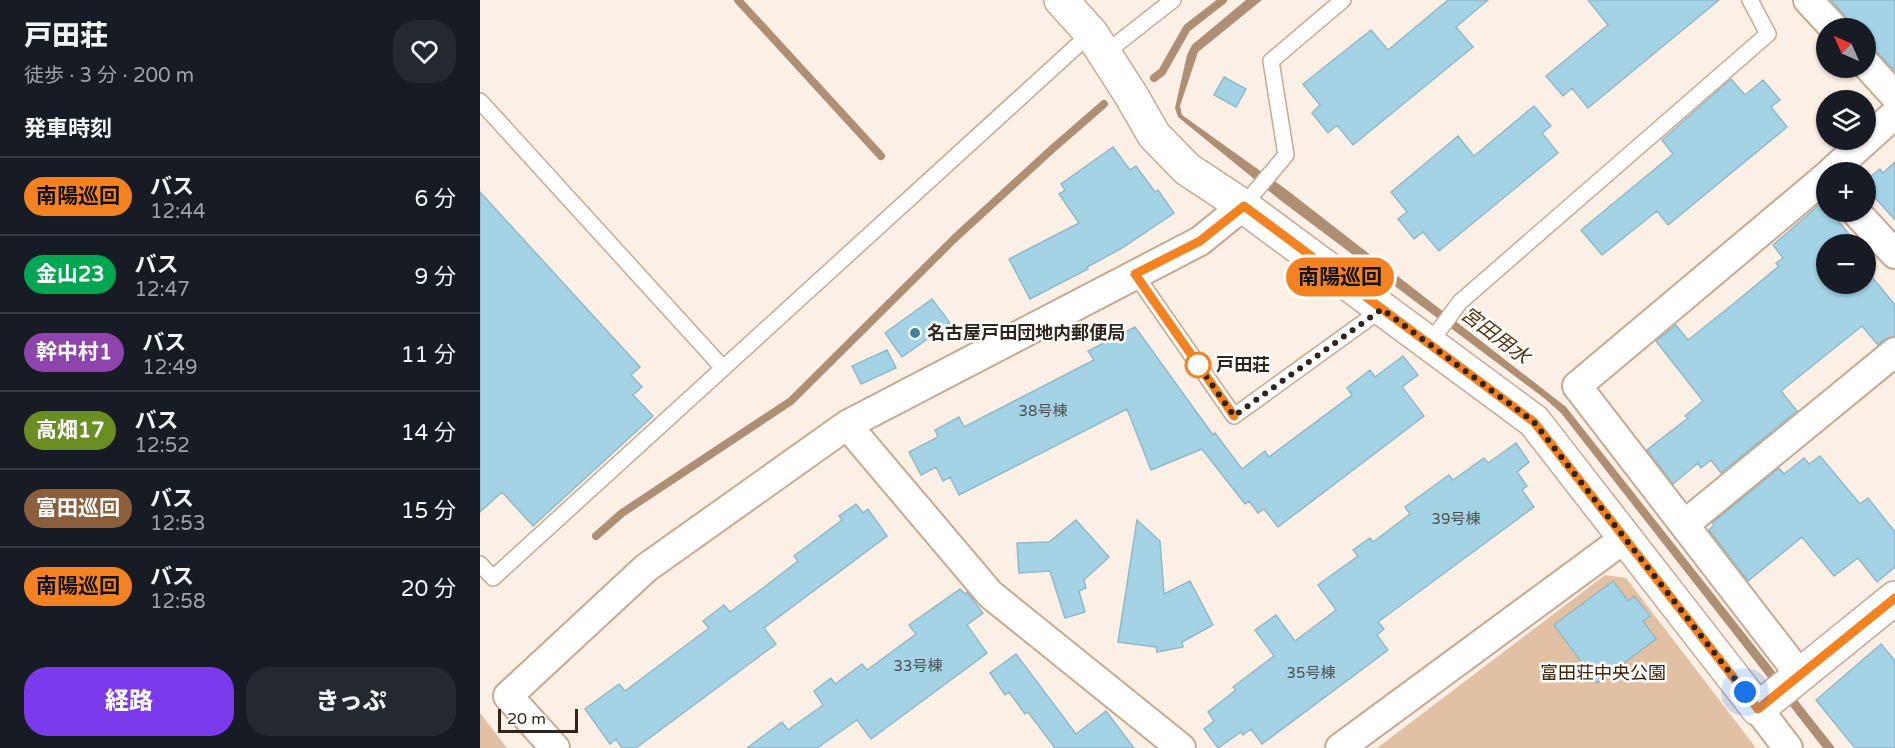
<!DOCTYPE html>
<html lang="ja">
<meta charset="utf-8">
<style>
body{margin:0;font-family:"Varela Round","Noto Sans JP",sans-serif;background:#242831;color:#f1f3f6;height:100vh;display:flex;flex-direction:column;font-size:22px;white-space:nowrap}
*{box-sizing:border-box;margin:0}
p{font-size:20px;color:#9ea1a6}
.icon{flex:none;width:33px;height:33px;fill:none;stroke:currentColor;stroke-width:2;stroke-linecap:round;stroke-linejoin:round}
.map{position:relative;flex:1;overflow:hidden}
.drawer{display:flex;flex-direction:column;background:#171b24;width:480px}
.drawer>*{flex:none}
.badge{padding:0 12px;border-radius:20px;font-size:21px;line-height:39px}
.needle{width:39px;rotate:315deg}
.buttons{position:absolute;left:1336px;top:18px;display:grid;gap:12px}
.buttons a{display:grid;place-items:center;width:60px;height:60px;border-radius:50%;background:#171b24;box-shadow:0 2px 4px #0004;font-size:30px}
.scale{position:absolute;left:18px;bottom:15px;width:80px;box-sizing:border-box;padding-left:6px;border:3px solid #30251b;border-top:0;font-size:16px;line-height:21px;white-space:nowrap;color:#30251b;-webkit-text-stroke:4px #fff;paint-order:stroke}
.you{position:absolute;width:30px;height:30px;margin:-15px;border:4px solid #fff;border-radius:50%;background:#1a73e8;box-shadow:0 0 0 9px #1a73e833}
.map>.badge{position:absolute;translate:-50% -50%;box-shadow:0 0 0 3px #fff}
h2{padding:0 24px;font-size:22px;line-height:54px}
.round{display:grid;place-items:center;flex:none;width:63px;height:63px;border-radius:24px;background:#242831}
.head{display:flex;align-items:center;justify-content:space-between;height:102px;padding:0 24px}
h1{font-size:28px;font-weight:800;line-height:45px}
.action{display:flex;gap:12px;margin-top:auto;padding:12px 24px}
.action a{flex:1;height:69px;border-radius:24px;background:#7c3aed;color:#fff;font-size:24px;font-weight:800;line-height:69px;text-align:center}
.action a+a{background:#242831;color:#f1f3f6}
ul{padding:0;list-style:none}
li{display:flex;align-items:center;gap:18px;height:78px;padding:0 24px;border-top:2px solid #363941}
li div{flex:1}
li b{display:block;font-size:22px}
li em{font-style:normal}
li .badge{min-width:66px;font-weight:700;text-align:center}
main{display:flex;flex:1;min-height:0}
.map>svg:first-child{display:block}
.green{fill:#e1c0a3}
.water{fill:#af8f73}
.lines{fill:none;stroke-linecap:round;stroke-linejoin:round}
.stream{stroke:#af8f73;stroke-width:8}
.building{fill:#a3d3e5;stroke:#91b9c8;stroke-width:1.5}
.service-casing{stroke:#c6a990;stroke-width:18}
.minor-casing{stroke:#c6a990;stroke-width:32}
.tertiary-casing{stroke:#c6a990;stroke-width:36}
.service{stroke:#fff;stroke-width:15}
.minor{stroke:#fff;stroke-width:28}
.tertiary{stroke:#fff;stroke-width:33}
.line-casing{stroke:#fff;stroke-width:14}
.line{stroke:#f58220;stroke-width:9}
.walk{stroke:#30251b;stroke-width:6;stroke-dasharray:0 10.8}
.poi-dot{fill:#438297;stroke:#fff;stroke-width:2}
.stop-dot{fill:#fff;stroke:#f58220;stroke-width:3}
.labels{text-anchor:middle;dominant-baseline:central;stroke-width:5;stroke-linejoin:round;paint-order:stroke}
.number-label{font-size:15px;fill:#4d504e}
.poi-label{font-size:18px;font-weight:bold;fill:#30251b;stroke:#fff;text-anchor:start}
.stop-label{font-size:18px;font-weight:bold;fill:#30251b;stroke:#fff;text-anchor:start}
.park-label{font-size:18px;fill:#422200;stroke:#fff}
.water-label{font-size:20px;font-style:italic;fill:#54320e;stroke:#fff}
</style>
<main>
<section class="drawer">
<div class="head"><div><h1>戸田荘</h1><p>徒歩 · 3 分 · 200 m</p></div><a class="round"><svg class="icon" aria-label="heart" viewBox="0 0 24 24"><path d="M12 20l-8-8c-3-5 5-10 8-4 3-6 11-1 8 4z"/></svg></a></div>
<h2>発車時刻</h2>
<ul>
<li><span class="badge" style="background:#f58220;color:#111">南陽巡回</span><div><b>バス</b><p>12:44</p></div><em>6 分</em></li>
<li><span class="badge" style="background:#00a651;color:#fff">金山23</span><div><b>バス</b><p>12:47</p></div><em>9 分</em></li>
<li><span class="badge" style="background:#8e44ad;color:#fff">幹中村1</span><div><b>バス</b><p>12:49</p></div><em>11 分</em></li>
<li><span class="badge" style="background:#6b8e23;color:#fff">高畑17</span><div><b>バス</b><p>12:52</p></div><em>14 分</em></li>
<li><span class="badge" style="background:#8b5e3c;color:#fff">富田巡回</span><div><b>バス</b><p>12:53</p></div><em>15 分</em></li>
<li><span class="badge" style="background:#f58220;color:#111">南陽巡回</span><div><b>バス</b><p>12:58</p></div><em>20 分</em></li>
</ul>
<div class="action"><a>経路</a><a>きっぷ</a></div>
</section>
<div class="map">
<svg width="1415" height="748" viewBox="0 0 1415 748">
<rect width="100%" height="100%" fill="#fcefe5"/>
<path class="green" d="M 1125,575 L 1146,578 L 1276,748 L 897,748 Z
M 0,713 L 27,748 L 0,748 Z"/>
<path class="water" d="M 766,0 L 782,0 L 718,52 L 700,106 L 702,115 L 807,190 L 1086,407 L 1355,748 L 1343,748 L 1081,413 L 1064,398 L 800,200 L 698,117 L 695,108 L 707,55 L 712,45 Z"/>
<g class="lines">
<path class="stream" d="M 258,0 L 401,156
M 674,78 L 682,72 L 707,28 L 743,0
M 116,536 L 142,513 L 311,401 L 475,238 L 571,150 L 624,104"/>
</g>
<path class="building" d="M 968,0 L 1008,0 L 976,27 L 993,47 L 873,145 L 857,125 L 848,133 L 832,113 L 840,105 L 823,84 L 891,30 L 908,50 Z
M 1108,0 L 1239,0 L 1108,108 L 1092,88 L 1083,96 L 1066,76 L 1128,25 Z
M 1351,0 L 1415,0 L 1415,71 L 1398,53 L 1386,45 L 1386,28 L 1371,28 L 1366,17 Z
M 744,77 L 766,89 L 756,107 L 734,95 Z
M 1251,79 L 1265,95 L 1283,80 L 1300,100 L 1291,107 L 1307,127 L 1188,225 L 1177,211 L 1122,255 L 1101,230 L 1193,154 L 1182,140 Z
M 1054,106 L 1071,126 L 1062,133 L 1078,153 L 959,251 L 943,232 L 934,239 L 918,219 L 927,212 L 911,192 L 978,136 L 994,156 Z
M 633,147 L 650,170 L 656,166 L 675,192 L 678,190 L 694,213 L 642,248 L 607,267 L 608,269 L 550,299 L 529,259 L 599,223 L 579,194 L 585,190 L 581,184 Z
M 1415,162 L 1415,220 L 1386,188 L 1386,180 L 1400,169 L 1403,173 Z
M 0,192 L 160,367 L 151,375 L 162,387 L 153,395 L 173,416 L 53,526 L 22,492 L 0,512 Z
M 1340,204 L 1346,211 L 1351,212 L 1377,244 L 1347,244 L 1347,284 L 1386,284 L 1386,256 L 1394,265 L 1387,271 L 1415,305 L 1415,336 L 1405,339 L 1398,345 L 1382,326 L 1301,391 L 1317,411 L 1241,473 L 1231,460 L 1221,468 L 1218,463 L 1193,484 L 1167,450 L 1208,418 L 1205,416 L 1223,401 L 1176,341 L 1196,325 L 1208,340 L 1252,305 L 1299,266 L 1296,263 L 1303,258 L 1293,245 Z
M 452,299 L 470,323 L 422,357 L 405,333 Z
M 655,327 L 733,435 L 735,433 L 762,469 L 785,451 L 789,457 L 872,395 L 867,388 L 890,370 L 895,377 L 923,356 L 938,375 L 922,387 L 944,416 L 798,527 L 784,509 L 778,513 L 769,501 L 765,504 L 722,449 L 671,470 L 647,409 L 479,495 L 470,477 L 463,481 L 456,467 L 441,475 L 429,452 L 458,437 L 455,430 L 479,417 L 484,427 L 614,360 L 608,351 Z
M 407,350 L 416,368 L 381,384 L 372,366 Z
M 1036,443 L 1049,462 L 1037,472 L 1047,486 L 1042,490 L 1054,507 L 898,622 L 904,629 L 897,635 L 908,650 L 782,744 L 771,729 L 763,735 L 761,732 L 738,748 L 724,729 L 734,721 L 728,712 L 756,690 L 753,687 L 794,656 L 775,630 L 796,615 L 815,641 L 856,610 L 838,585 L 878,556 L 873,550 L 890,538 L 893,542 L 930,514 L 925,507 L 969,475 L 973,480 L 1004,458 L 1008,463 Z
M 1340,456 L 1380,504 L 1388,498 L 1415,532 L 1415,567 L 1397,582 L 1378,558 L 1354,576 L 1322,537 L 1268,581 L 1229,530 L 1234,525 L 1232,523 L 1299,468 L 1304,474 L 1324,458 L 1329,464 Z
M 376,504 L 383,513 L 388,509 L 407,536 L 284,628 L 296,644 L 156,748 L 142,748 L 136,739 L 130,744 L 105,709 L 139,684 L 145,691 L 229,628 L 223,621 L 244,605 L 250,612 L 283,588 L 318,561 L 314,556 L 362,520 L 359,516 Z
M 596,520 L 629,557 L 604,580 L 606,588 L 599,591 L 605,612 L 585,618 L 570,571 L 539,573 L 537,543 L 569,542 Z
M 657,520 L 680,541 L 684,594 L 710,581 L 733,625 L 702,642 L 703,647 L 677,652 L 676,647 L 638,642 Z
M 1133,581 L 1148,601 L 1154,596 L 1170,616 L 1163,621 L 1176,639 L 1117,683 L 1074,625 Z
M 480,589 L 485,594 L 487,592 L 503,613 L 487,625 L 507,653 L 391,739 L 377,720 L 337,748 L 267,748 L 302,722 L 308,730 L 343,705 L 334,691 L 351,678 L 355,684 L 382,664 L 387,670 L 436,634 L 429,625 Z
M 1401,644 L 1415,661 L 1415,748 L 1375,748 L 1336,700 Z
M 536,654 L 596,734 L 626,711 L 654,748 L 575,748 L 548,712 L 545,714 L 529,692 L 525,695 L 510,673 Z"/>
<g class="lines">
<g class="service-casing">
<path id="service" d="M 624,54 L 693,0
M 0,101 L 243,368
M 763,206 L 806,155 L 791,61 L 863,0
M 655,274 L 754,416 L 902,309
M 949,344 L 980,302 L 1288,34 L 1270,0
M 0,564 L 13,578 L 611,33"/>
</g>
<g class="minor-casing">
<path id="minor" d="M 1328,0 L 1354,28
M 1386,64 L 1415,96
M 1351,172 L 1415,114
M 1376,212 L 1415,254
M 367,425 L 510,594 L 701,748
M 1205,524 L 1415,352
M 1320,675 L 1097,386 L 1347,176
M 1278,709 L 1308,748
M 75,748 L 28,696 L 166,568 L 367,425 L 720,241 L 763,206
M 860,748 L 1145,538"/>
</g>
<g class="tertiary-casing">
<path id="tertiary" d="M 581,0 L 611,33 L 651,95 L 674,135 L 707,169 L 763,206 L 1054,421 L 1278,709 L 1415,598"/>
</g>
<use href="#service" class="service"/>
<use href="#minor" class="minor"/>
<use href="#tertiary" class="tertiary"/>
</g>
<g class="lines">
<g class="line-casing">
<path id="line" d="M 754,416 L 655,274 L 720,241 L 764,206 L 1054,422 L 1278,709 L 1415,598"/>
</g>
<use href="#line" class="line"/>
<path class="walk" d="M 718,365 L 716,362 L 754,416 L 902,309 L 1054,422 L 1265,692"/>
</g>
<circle class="poi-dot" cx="435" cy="333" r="6"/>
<circle class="stop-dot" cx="718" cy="365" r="12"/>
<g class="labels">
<g class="number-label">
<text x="563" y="411">38号棟</text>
<text x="976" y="519">39号棟</text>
<text x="438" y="666">33号棟</text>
<text x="831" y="673">35号棟</text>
</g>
<g class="poi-label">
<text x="447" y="333">名古屋戸田団地内郵便局</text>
</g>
<g class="stop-label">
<text x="736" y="365">戸田荘</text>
</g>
<g class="park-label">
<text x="1123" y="673">富田荘中央公園</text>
</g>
<g class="water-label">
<text transform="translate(1015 336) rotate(37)">宮田用水</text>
</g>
</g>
</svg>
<div class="buttons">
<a><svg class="needle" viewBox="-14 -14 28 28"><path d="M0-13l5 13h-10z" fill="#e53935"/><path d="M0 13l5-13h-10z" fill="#9ea1a6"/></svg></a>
<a><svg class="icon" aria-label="layers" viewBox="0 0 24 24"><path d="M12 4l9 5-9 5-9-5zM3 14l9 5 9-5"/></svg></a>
<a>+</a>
<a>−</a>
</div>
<div class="scale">20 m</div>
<div class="you" style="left:1265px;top:692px"></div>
<b class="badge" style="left:860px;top:277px;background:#f58220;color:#111">南陽巡回</b>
</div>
</main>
